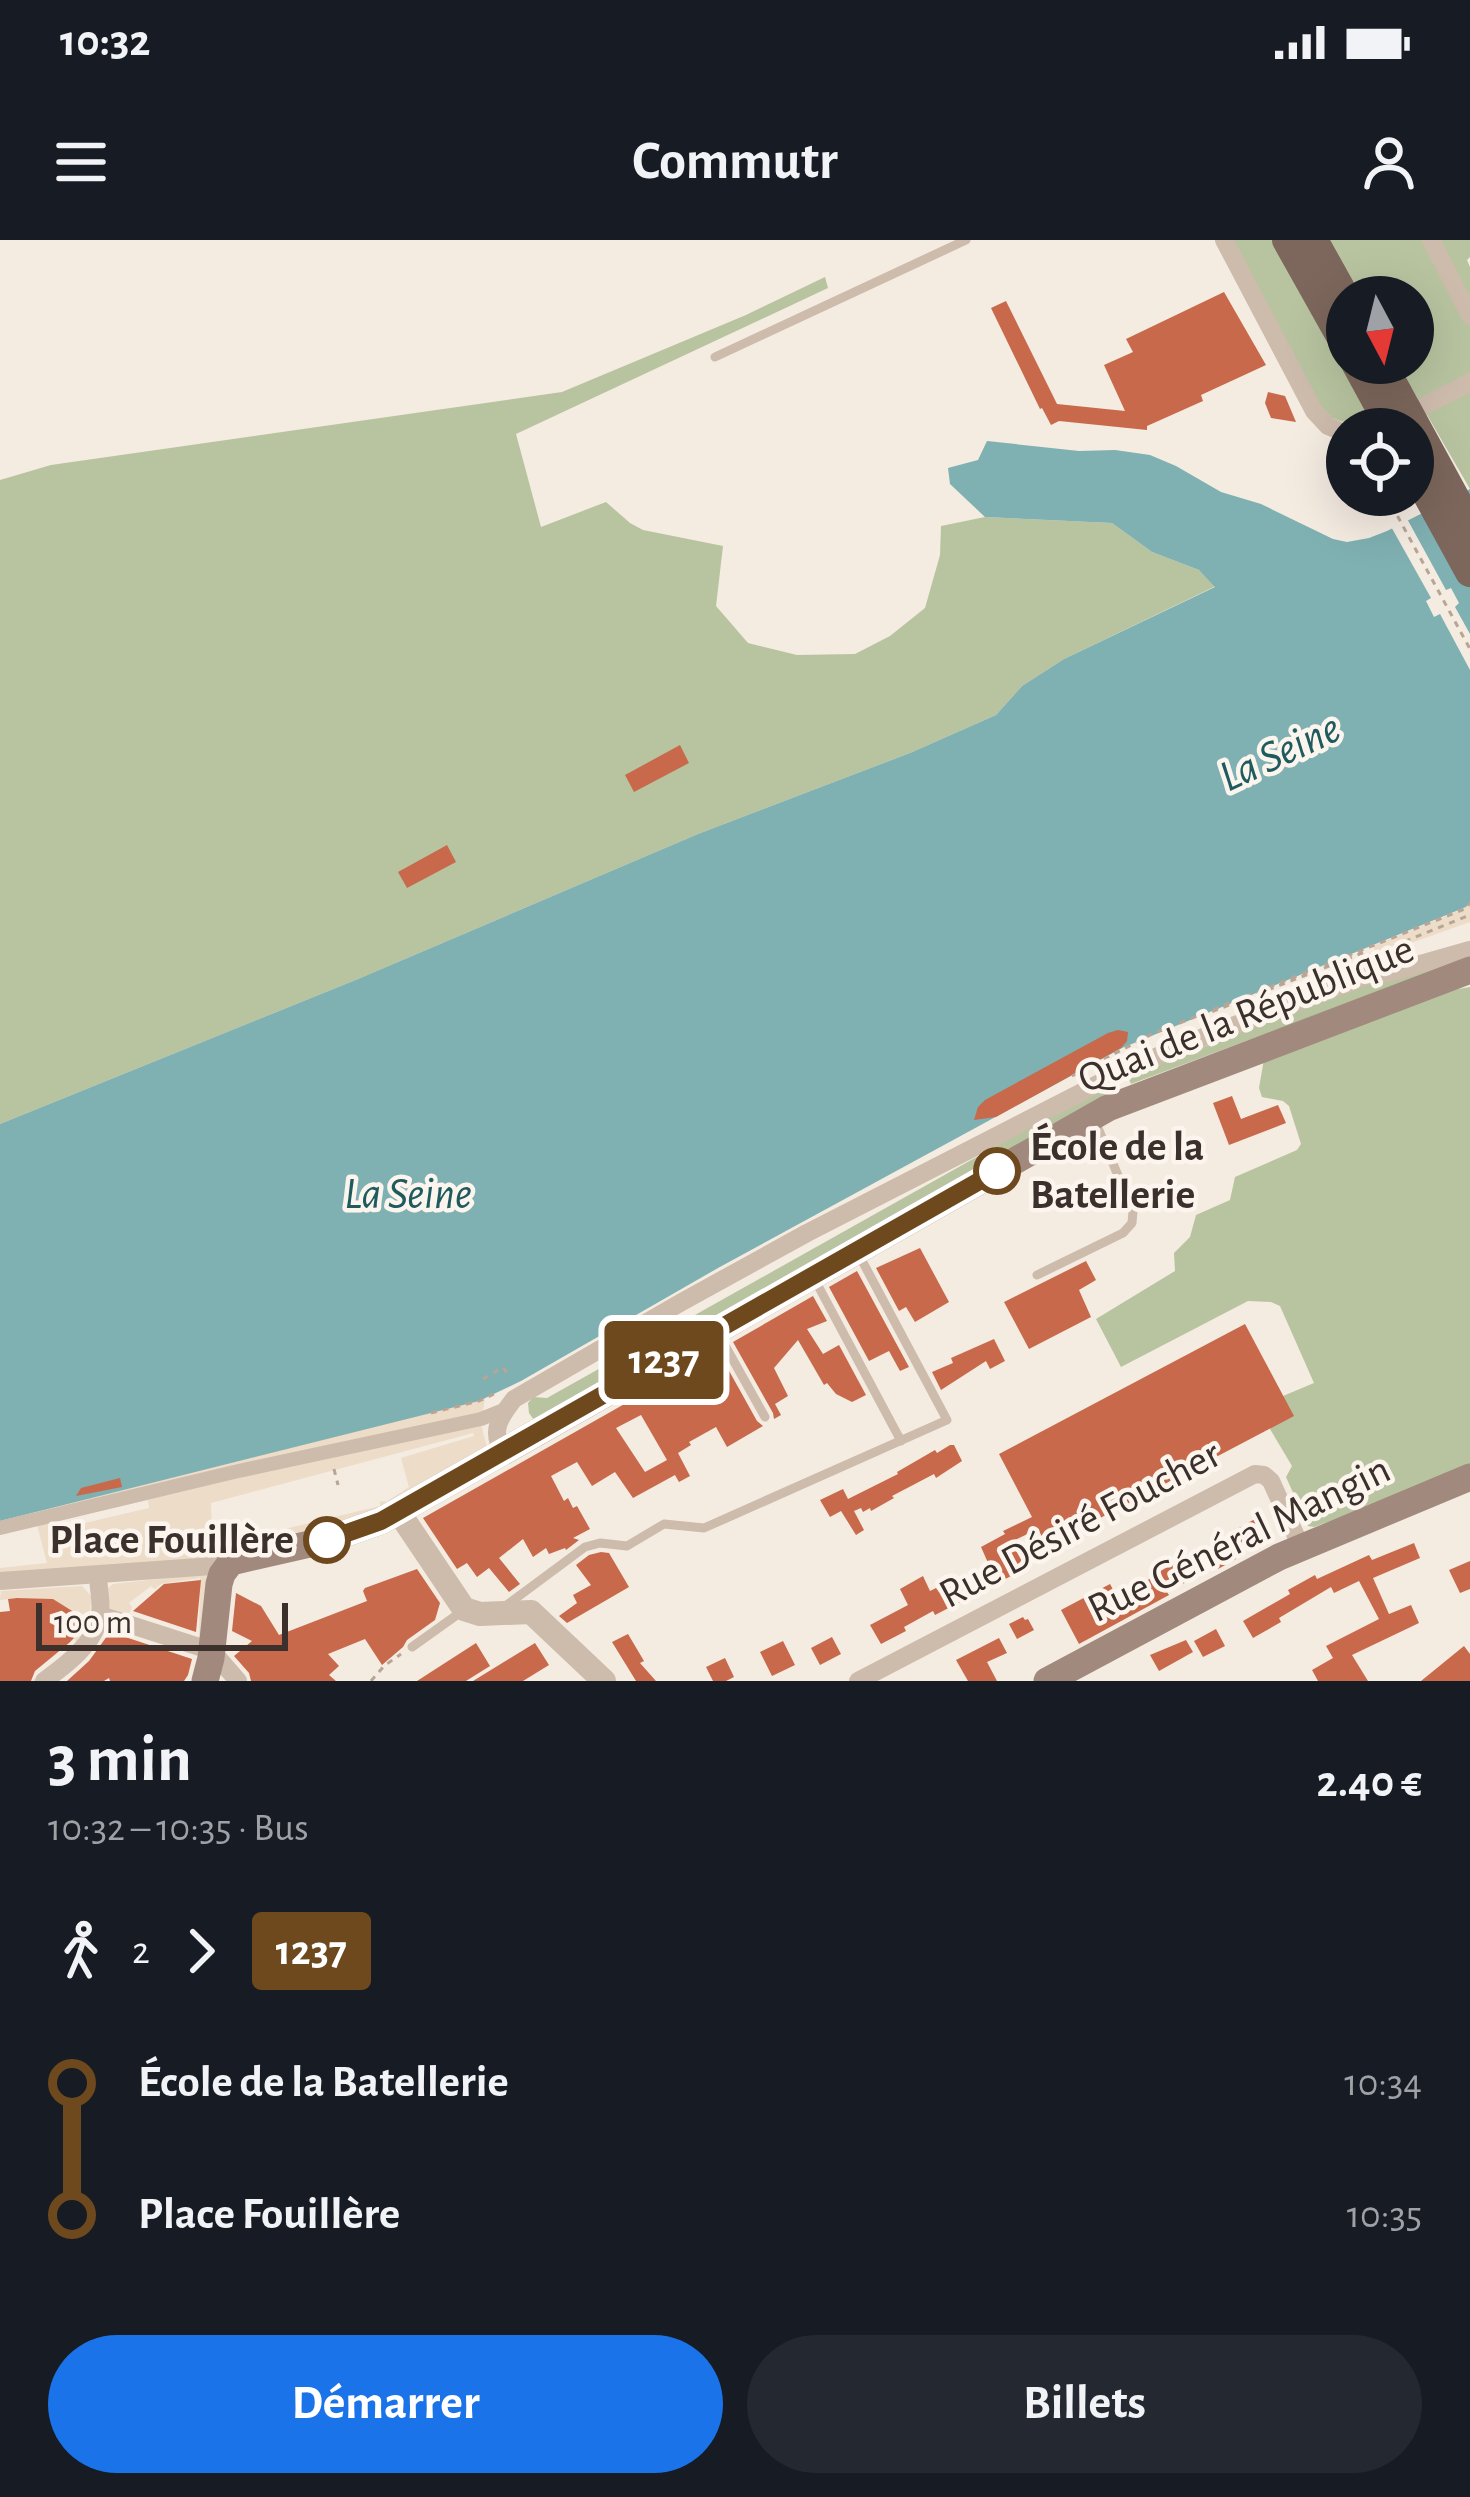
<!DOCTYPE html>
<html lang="fr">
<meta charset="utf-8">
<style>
body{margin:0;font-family:"Alegreya Sans",sans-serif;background:#242831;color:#f1f3f6;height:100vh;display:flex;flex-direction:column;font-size:45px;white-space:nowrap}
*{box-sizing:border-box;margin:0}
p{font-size:39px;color:#9ea1a6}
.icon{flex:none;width:66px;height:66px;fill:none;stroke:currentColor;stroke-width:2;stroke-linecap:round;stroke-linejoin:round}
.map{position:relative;height:1441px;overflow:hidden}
.details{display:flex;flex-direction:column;background:#171b24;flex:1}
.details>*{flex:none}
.badge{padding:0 24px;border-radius:9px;font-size:42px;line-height:78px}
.needle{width:78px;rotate:173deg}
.fabs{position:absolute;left:1326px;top:36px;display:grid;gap:24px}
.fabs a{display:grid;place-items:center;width:108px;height:108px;border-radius:50%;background:#171b24;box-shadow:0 12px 48px #0002;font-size:60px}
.scale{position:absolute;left:36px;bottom:30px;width:252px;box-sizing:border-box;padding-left:12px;border:6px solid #3b302b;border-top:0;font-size:33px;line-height:42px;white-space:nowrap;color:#3b302b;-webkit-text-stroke:9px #fbf5ee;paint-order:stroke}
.map>.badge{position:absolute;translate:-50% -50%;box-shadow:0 0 0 6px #fff}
.legs{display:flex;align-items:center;gap:18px;height:132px;padding:0 48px;font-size:39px}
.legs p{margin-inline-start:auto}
.head{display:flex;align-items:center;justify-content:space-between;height:204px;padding:0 48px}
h1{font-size:66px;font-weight:600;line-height:90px}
.primary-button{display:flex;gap:24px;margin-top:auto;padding:24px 48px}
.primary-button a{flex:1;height:138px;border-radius:72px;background:#1a73e8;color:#fff;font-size:48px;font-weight:600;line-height:138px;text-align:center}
.primary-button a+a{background:#242831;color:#f1f3f6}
ul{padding:0 48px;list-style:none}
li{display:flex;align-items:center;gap:42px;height:132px;font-size:45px}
li i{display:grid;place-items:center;width:18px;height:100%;margin:0 15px;background:currentColor}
li i::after{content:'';width:30px;height:30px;margin:-15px;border:9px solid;border-radius:50%;background:#171b24}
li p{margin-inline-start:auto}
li:first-child i{background:linear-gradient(#0000 50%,currentColor 0)}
li:last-child i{background:linear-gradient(currentColor 50%,#0000 0)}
.status{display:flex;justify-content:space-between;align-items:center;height:84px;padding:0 60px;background:#171b24;direction:ltr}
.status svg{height:33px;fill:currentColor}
header{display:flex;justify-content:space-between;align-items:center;height:156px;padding:0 48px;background:#171b24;font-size:54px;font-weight:600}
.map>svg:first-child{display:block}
.green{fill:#b8c4a0}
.plaza{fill:#ecdcc8;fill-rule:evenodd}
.water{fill:#7fb0b2}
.pier{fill:#f4ebe1}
.building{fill:#c8694b;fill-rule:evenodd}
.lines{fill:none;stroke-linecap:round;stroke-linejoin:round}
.path{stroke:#b9a596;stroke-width:3;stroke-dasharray:6 6;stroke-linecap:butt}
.service{stroke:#cdbbac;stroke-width:9}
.pedestrian{stroke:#cdbbac;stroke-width:14}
.minor{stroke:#cdbbac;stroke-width:18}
.tertiary{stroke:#cdbbac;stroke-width:24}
.secondary{stroke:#a18a7d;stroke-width:27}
.primary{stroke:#7d675c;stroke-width:30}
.line-1-casing{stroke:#fff;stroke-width:27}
.line-1{stroke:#6e491e;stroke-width:18}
.stop-1-dot{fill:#fff;stroke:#6e491e;stroke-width:6}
.labels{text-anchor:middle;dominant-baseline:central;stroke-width:9;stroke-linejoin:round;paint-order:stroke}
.street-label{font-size:42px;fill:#3b302b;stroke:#fbf5ee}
.stop-label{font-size:42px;font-weight:bold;fill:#3b302b;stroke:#fbf5ee;text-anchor:start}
.water-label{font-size:45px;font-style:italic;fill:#1f5a5e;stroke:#fbf5ee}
</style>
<div class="status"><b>10:32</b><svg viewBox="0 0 49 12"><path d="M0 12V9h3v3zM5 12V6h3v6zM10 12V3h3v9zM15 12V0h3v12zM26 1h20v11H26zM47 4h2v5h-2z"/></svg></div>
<header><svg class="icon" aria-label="menu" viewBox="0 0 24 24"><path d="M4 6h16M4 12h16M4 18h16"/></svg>Commutr<svg class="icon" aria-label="person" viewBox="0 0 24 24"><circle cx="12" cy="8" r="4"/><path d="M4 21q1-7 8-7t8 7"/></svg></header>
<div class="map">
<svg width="1470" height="1441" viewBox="0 0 1470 1441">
<rect width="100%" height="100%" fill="#f4ebe1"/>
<path class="green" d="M 1225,0 L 1275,0 L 1369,175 C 1355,187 1338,183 1325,173 Z
M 1327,0 L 1470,0 L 1470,17 L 1467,20 L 1470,27 L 1470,249 L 1397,123 L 1413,123 L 1413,57 L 1360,57 Z
M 825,37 L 828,48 L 516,194 L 541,287 L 606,262 L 630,283 L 643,290 L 723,306 L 716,366 L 748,403 L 797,415 L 855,414 L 890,396 L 925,368 L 940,315 L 941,286 L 985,277 L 1112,283 L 1152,312 L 1199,330 L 1216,346 L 1064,419 L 1022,446 L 996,475 L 910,513 L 698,594 L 358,739 L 0,884 L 0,240 L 51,225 L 562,152 L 746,75 Z
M 1462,720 L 1131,844 L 1128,837 L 1372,739 Z
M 1470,747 L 1470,1224 L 1333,1280 L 1314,1287 L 1308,1286 L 1286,1237 L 1292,1226 L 1270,1189 L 1283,1156 L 1314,1143 L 1280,1066 L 1271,1062 L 1248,1061 L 1121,1127 L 1096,1079 L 1175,1031 L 1174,1013 L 1190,997 L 1196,975 L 1230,960 L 1235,937 L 1297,910 L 1301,904 L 1289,866 L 1283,861 L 1262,857 L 1259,848 L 1264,819 L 1452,750 Z
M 1098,849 L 1106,854 L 539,1179 L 534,1180 L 529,1173 L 528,1163 L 533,1157 L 547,1158 Z"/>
<path class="plaza" d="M 1470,662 L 1470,682 L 1377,715 L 1373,706 L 1465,668 Z
M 485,1158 L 481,1184 L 487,1208 L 359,1282 L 212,1317 L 97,1328 L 0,1333 L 0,1328 L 47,1323 L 37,1285 L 0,1281 ZM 473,1193 L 474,1196 L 401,1218 L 409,1247 L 386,1262 L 380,1261 L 380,1266 L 239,1300 L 226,1302 L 212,1299 L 211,1263 ZM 148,1260 L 149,1268 L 55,1290 L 53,1282 Z
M 204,1334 L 209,1338 L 204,1397 L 199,1399 L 200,1338 L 161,1344 L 155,1349 L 151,1346 L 129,1363 L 132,1367 L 126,1380 L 108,1372 L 107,1349 L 113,1344 Z
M 82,1346 L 91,1356 L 89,1391 L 69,1416 L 36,1441 L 31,1441 L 64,1418 L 77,1403 L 70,1392 L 85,1381 L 53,1359 L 16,1358 L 0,1360 L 1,1351 Z"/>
<path class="water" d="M 987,201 L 1079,211 L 1115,210 L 1150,215 L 1176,226 L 1221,252 L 1261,264 L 1333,299 L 1347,302 L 1369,298 L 1387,291 L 1470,249 L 1470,662 L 1466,667 L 1122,808 L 718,1028 L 521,1141 L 479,1161 L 0,1281 L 0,884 L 358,739 L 698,594 L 910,513 L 996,475 L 1022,446 L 1064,419 L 1215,347 L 1199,330 L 1152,312 L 1112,283 L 985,277 L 950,244 L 948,228 L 978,220 Z"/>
<path class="pier" d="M 1405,275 L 1446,350 L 1451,348 L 1459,363 L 1455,367 L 1470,394 L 1470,430 L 1440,374 L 1434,377 L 1426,361 L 1431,358 L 1389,283 Z"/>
<path class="building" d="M 1224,52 L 1266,125 L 1201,155 L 1203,161 L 1147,186 L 1147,190 L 1059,181 L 1051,185 L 1042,168 L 1040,169 L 991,68 L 1006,61 L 1057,164 L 1125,171 L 1104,125 L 1133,112 L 1126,99 Z
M 1268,152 L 1285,156 L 1296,182 L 1271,178 L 1265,163 Z
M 680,505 L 689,523 L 634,552 L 625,535 Z
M 447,605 L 456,622 L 407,648 L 398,632 Z
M 1118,790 L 1128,792 L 1127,801 L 1121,808 L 996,877 L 974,880 L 978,867 L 985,860 L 1108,793 Z
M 1232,856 L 1241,879 L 1278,865 L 1286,883 L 1229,905 L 1213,863 Z
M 920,1008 L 949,1062 L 915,1082 L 906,1067 L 899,1071 L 876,1028 Z
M 1086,1021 L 1096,1040 L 1079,1050 L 1091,1077 L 1029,1109 L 1004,1062 Z
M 857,1031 L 909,1127 L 900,1131 L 889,1111 L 869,1121 L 829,1047 Z
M 813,1056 L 827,1081 L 807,1089 L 823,1114 L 839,1105 L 866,1155 L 852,1162 L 836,1154 L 827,1143 L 824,1145 L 798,1100 L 774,1128 L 788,1156 L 775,1164 L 781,1175 L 774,1179 L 773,1173 L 733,1102 Z
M 1245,1084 L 1294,1176 L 1047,1306 L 1038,1289 L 1011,1302 L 1023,1323 L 1012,1329 L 1015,1334 L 935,1375 L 933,1371 L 904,1387 L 906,1391 L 881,1404 L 870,1385 L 908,1365 L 900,1349 L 923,1336 L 930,1351 L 936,1348 L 939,1352 L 976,1336 L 974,1333 L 989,1325 L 981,1307 L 1005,1294 L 1003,1291 L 1032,1277 L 999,1214 Z
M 994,1099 L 1005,1121 L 990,1129 L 986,1121 L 941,1150 L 932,1132 L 953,1123 L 951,1118 Z
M 718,1111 L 757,1181 L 763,1186 L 727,1207 L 716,1187 L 689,1202 L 691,1205 L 678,1213 L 690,1236 L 679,1242 L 675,1235 L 633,1258 L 615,1232 L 592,1246 L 577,1222 L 551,1236 L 564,1261 L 568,1258 L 573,1268 L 577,1266 L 590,1289 L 573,1298 L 579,1300 L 566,1310 L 565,1308 L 549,1314 L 546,1308 L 533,1317 L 523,1299 L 499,1318 L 520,1344 L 509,1352 L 489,1328 L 477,1337 L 467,1323 L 457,1329 L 423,1278 ZM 641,1175 L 667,1220 L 645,1232 L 616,1188 Z
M 950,1205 L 954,1205 L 962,1221 L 936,1238 L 934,1234 L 892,1256 L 894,1258 L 871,1271 L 870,1268 L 863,1272 L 861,1268 L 854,1271 L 864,1290 L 856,1295 L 841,1271 L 830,1277 L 820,1260 L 843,1249 L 848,1259 L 898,1234 L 897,1232 L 935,1210 L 937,1213 Z
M 120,1238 L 122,1247 L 76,1256 L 81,1248 Z
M 1255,1279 L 1265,1297 L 1234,1315 L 1236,1319 L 1218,1329 L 1215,1324 L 1189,1338 L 1190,1340 L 1167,1352 L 1169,1355 L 1079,1404 L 1061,1370 L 1110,1344 L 1116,1355 L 1158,1335 L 1157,1333 L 1203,1307 L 1205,1312 L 1240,1294 L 1237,1289 Z
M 1414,1303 L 1420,1318 L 1373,1338 L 1389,1374 L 1411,1365 L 1419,1383 L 1352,1415 L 1368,1441 L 1318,1441 L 1312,1430 L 1333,1418 L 1326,1406 L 1379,1379 L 1359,1341 L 1334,1353 L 1331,1347 L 1279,1378 L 1281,1382 L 1253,1398 L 1243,1381 L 1290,1354 L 1288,1350 L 1315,1335 L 1317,1339 L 1369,1315 L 1372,1320 Z
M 601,1312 L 609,1313 L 629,1347 L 567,1383 L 559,1376 L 577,1363 L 573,1355 L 591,1345 L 576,1325 L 589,1315 Z
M 1470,1321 L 1470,1349 L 1460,1353 L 1449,1330 Z
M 417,1329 L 440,1363 L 435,1380 L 407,1400 L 403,1407 L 382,1425 L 365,1399 L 328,1414 L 339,1426 L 329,1435 L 336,1441 L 251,1441 L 249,1433 L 234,1416 L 252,1401 L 232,1391 L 236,1353 L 261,1366 L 279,1395 L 367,1361 L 363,1351 L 365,1348 Z
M 201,1340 L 196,1392 L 133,1371 L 164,1344 Z
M 17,1358 L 53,1359 L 85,1379 L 70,1392 L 74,1398 L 69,1403 L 35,1431 L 31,1441 L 0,1441 L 0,1372 L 10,1371 L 8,1359 Z
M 1023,1377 L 1025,1380 L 1028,1379 L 1034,1390 L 1017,1399 L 1009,1384 Z
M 1216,1389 L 1225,1406 L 1203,1417 L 1194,1401 Z
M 110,1392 L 192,1419 L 188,1435 L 184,1441 L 110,1441 L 109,1438 L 104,1441 L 67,1441 L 89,1421 Z
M 628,1394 L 644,1421 L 640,1423 L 656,1441 L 636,1441 L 612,1402 Z
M 832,1397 L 841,1414 L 820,1425 L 811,1408 Z
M 999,1398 L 1007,1413 L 987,1422 L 997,1441 L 968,1441 L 956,1420 Z
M 1186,1400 L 1193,1412 L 1159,1431 L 1150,1415 Z
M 783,1401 L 795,1425 L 772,1436 L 760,1412 Z
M 476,1403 L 490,1426 L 466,1441 L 417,1441 Z
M 535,1403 L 549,1425 L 523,1441 L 473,1441 Z
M 1464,1406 L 1470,1414 L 1470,1441 L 1421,1441 Z
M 725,1418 L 734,1437 L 726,1441 L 713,1441 L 706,1427 Z"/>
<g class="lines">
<path class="path" d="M 1386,255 L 1470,409
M 1385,714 L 1391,707 L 1470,675
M 1201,776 L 1365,712 L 1370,715
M 1072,836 L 1152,794 L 1467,668 L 1470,662
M 483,1139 L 503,1127 L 510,1138
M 431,1173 L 479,1161 L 496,1153
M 334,1229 L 338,1245
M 371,1441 L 384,1426 L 401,1414"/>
<path class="service" d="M 715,117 L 966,0
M 1037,1035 L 1123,993 L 1132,983 L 1133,971 L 1095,881
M 815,1040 L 901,1201
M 718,1093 L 765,1177
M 504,1367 L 585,1307 L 600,1303 L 627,1306 L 664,1284 L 704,1288 L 947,1180 L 859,1015
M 412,1407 L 461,1372"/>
<path class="pedestrian" d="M 0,1288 L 234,1232 L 481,1179 L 506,1169"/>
<path class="minor" d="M 1224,0 L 1314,171 L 1328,186 L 1347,194
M 1431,0 L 1470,76
M 1405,176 L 1470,142
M 503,1211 C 490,1191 500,1177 514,1159 L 680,1063 L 807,993 L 1127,829 L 1208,795 L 1370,735 L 1396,731 L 1470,710
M 0,1341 L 227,1325
M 100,1375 L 212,1411 L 238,1441
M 44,1441 C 66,1425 96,1403 100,1374 C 102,1362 98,1347 98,1335
M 858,1441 L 1255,1234 L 1264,1235 L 1271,1241 L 1301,1307"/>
<path class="tertiary" d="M 398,1271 L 464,1369 L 480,1374 L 531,1372 L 604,1441"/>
<path class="secondary" d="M 205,1441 L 211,1418 L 219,1344 L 222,1334 L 231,1322 L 327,1300 L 381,1281 L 1108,868 L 1470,730
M 1047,1441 L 1279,1317 L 1470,1237"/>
<path class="primary" d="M 1287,0 L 1347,107
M 1313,0 L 1347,61
M 1356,123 L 1392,189
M 1381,123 L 1470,286
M 1413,228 L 1470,332"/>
</g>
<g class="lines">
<g class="line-1-casing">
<path id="line-1" d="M 327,1300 L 381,1281 L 997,931"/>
</g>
<use href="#line-1" class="line-1"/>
</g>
<g class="stop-1-dot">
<circle cx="997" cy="931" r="21"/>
<circle cx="327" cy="1300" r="21"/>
</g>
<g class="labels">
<g class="street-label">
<text transform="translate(1246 774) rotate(-22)">Quai de la République</text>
<text transform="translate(1080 1284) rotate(-28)">Rue Désiré Foucher</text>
<text transform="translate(1239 1299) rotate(-26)">Rue Général Mangin</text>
</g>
<g class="stop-label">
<text x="1030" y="907">École de la<tspan x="1030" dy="48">Batellerie</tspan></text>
<text x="294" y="1300" text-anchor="end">Place Fouillère</text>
</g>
<g class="water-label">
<text transform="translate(1280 513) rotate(-25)">La Seine</text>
<text x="408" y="954">La Seine</text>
</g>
</g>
</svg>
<div class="fabs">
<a><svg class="needle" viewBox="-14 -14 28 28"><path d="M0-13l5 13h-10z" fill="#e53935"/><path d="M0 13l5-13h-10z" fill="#9ea1a6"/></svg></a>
<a><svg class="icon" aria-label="locate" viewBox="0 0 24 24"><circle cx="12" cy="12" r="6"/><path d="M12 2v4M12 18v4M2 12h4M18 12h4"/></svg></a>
</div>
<div class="scale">100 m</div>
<b class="badge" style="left:664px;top:1120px;background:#6e491e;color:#fff">1237</b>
</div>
<section class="details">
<div class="head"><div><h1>3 min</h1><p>10:32 – 10:35 · Bus</p></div><b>2.40 €</b></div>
<div class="legs"><svg class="icon" aria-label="walk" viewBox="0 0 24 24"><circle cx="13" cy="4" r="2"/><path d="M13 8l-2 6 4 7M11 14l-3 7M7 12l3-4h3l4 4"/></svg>2<svg class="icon" aria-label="forward" viewBox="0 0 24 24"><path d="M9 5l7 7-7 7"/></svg><b class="badge" style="background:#6e491e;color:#fff">1237</b></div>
<ul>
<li><i style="color:#6e491e"></i><b>École de la Batellerie</b><p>10:34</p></li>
<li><i style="color:#6e491e"></i><b>Place Fouillère</b><p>10:35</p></li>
</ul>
<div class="primary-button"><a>Démarrer</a><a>Billets</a></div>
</section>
